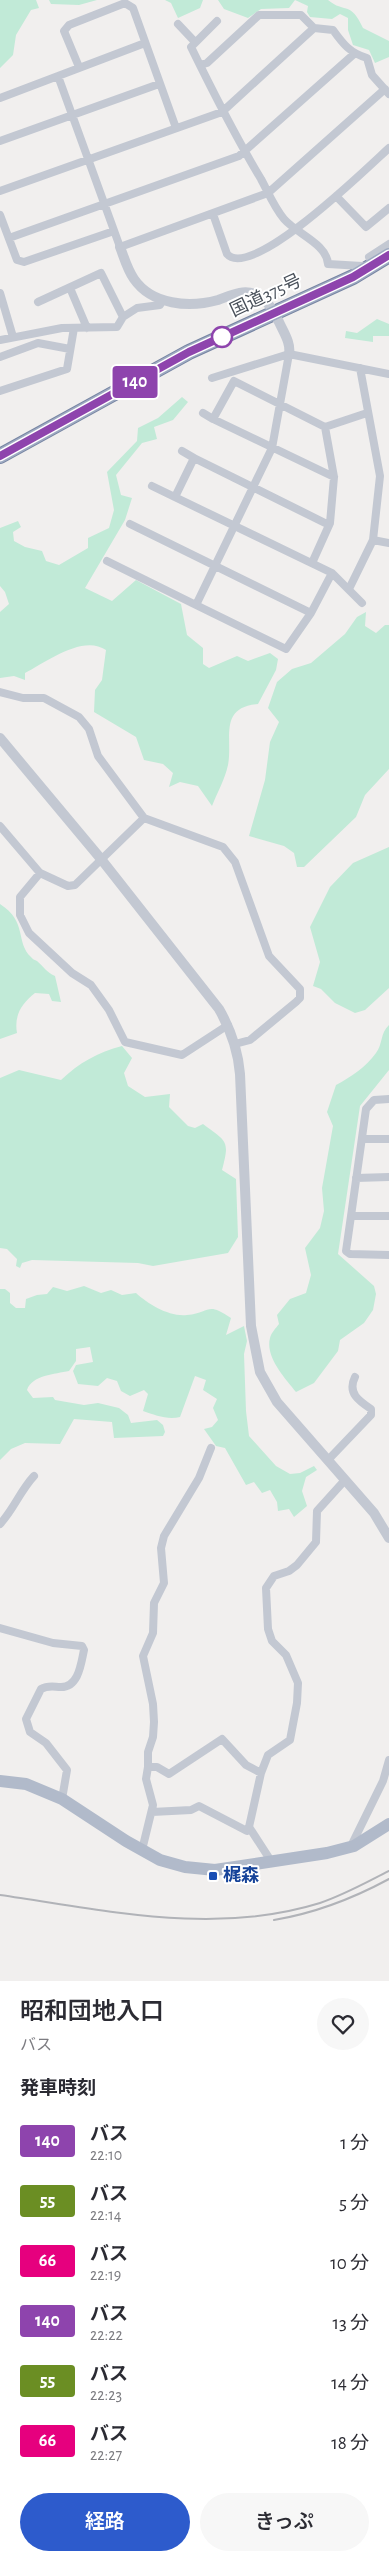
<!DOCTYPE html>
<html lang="ja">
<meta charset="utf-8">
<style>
body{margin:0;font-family:"Alegreya Sans","Noto Sans JP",sans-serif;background:#f7f7f7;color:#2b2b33;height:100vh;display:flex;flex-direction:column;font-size:19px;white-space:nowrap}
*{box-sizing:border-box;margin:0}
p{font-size:16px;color:#7c7c81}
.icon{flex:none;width:28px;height:28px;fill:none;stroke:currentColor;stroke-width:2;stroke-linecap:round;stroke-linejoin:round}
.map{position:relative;height:1981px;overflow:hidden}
.sheet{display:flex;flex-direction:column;background:#fff;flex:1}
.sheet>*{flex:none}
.badge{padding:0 10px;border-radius:4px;font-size:18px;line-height:32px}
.map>.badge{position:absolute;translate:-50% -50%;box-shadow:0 0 0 2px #fff}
h2{padding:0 20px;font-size:19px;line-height:45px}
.round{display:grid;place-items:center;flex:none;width:52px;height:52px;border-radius:26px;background:#f7f7f7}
.headline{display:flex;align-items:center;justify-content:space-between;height:85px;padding:0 20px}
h1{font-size:24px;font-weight:600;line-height:38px}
.primary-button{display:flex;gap:10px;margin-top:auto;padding:10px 20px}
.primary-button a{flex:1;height:58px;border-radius:30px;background:#2d5bcc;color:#fff;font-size:20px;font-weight:600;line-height:58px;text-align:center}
.primary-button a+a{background:#f7f7f7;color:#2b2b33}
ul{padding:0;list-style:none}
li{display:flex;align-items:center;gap:15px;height:60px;padding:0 20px}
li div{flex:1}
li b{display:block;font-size:19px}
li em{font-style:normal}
li .badge{min-width:55px;font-weight:700;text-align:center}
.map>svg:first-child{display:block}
.green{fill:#c1ead7}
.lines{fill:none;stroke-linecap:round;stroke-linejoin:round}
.trunk-casing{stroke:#7785a3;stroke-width:16}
.minor{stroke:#c3c8d2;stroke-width:8}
.tertiary{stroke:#c3c8d2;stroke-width:10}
.primary{stroke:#b1baca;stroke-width:12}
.trunk{stroke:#9eaac1;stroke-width:14}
.rail{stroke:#b1b3b8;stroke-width:2}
.line-casing{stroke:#fff;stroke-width:11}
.line{stroke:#8e44ad;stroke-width:8}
.stop-dot{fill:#fff;stroke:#8e44ad;stroke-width:2.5}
.transit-dot{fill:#1a4fb4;stroke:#fff;stroke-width:2}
.labels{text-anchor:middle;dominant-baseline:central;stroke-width:4;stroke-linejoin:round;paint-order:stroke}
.street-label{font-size:18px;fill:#484f59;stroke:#fff}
.transit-label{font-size:18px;font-weight:bold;fill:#164399;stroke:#fff;text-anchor:start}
</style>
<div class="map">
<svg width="389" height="1981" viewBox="0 0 389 1981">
<rect width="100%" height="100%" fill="#f1efee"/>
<path class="green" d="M 0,0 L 36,0 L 39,8 L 31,10 L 16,35 L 13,55 L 0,68 Z
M 49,0 L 97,0 L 79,5 L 51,4 Z
M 165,0 L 203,0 L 200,8 L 178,18 L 171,3 Z
M 218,0 L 328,0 C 345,14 350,0 363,28 L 389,41 L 389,57 L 375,63 L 369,50 L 353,45 L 348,30 L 348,18 L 340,14 L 332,19 L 310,17 L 307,12 L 308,6 L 295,0 L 289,8 L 261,9 L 248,18 L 224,9 Z
M 377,319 L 389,324 L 389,336 L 373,336 L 373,342 L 345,338 L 346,331 L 357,333 Z
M 182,397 L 188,402 L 173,420 L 154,427 L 157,439 L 142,443 L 116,475 L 121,495 L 132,498 L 125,520 L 85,588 L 112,601 L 136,580 L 181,604 L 187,635 L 203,648 L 203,664 L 209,668 L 237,656 L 248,661 L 270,653 L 278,659 L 276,670 L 258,704 C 218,707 233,739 228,765 C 225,779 217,793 212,806 L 198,786 L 180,782 L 169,787 L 173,773 L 163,764 L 144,760 L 136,737 L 94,712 L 95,690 L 102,680 L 106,650 C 83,634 46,662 25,673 L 25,680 L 14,676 L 0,678 L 0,612 L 9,604 L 5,592 L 0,586 L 0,528 L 18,521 L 21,527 L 13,532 L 14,541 L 25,547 L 42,551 L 46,561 L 59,565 L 88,548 L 88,538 L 109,528 L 114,510 L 107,472 L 137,441 L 138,428 L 158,418 Z
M 366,612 L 365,626 L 376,633 L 385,625 L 389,625 L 389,769 L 365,795 L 356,817 L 304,867 L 297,867 L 294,853 L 284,846 L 249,836 L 265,780 L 270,742 L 279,722 L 268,708 L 277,682 L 292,669 L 311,663 L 345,634 L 357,617 Z
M 389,847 L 389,988 L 365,1010 L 355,1013 L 335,1003 L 321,989 L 313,986 L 320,962 L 310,927 L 330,887 L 353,863 Z
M 0,904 C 28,922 15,942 31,957 C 32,959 35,960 37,961 C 44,967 46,972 55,976 L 61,1002 L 52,1001 L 49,994 L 35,993 C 21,1004 14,1016 17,1033 L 0,1039 Z
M 389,1025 L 389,1070 L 360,1106 L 338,1254 L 374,1286 L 376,1294 L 373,1310 L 364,1323 L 340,1340 L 338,1351 L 314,1383 L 296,1392 C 285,1378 265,1357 270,1338 C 271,1333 276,1328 279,1324 L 277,1315 L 290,1299 L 306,1293 L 311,1275 L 305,1248 L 320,1228 L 324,1211 L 322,1188 L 333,1126 L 327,1112 L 336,1085 C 351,1077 366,1067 376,1053 C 383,1044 380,1033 389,1025 Z
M 122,1046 L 132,1058 L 124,1073 L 128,1086 L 145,1097 L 170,1094 L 169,1107 L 188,1126 L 195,1128 L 203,1124 C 227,1142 230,1140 222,1170 L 236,1179 L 238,1237 L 228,1253 L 153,1266 L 138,1263 L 32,1260 L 22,1263 L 20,1268 L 16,1266 L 17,1259 L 7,1249 L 0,1248 L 0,1078 L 19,1070 L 61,1080 C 79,1063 98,1052 122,1046 Z
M 84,1286 L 101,1293 L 111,1290 L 122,1295 L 136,1293 C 148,1304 169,1317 187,1315 C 211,1313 206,1301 231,1318 L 226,1335 L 244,1326 L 247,1341 L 244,1354 L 246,1411 L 249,1436 L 276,1466 L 290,1474 L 300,1473 L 314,1466 L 317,1470 L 306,1477 L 302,1491 L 307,1506 L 294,1517 L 289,1509 L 278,1511 L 277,1502 L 270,1490 L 262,1493 L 254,1482 L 246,1485 L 225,1448 L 216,1446 L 204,1429 L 212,1427 L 218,1420 L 213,1408 L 217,1399 L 203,1390 L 206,1380 L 195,1376 L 180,1417 C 167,1420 155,1415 143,1411 L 148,1394 L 144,1390 L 130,1396 L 121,1391 L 117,1381 L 107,1378 L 98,1386 L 78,1384 L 73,1371 L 76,1365 L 93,1362 L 90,1347 L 76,1349 L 76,1361 L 69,1371 C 55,1374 32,1375 27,1390 L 33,1398 L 53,1397 L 55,1400 L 84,1405 L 98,1403 L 119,1408 L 128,1415 L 131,1423 L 157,1420 L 163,1425 L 165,1432 L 163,1436 L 114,1438 L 112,1422 L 74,1419 L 60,1444 L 25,1443 L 11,1449 L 0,1460 L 0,1289 L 5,1289 L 10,1293 L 10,1303 L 16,1308 L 25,1308 L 26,1299 L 37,1295 L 47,1294 L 53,1287 L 67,1291 Z"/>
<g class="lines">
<g class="trunk-casing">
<path id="trunk" d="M 0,456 L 189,352 L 353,277 L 389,255"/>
</g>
<path class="minor" d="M 217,21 L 191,47 C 213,92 235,136 261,179 C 268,192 274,207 284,219 C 297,234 327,244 328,264 L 362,266 L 366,270
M 178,24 L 195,42
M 200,65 L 207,63 L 259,15 L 301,15 L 314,28 L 333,30 C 343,44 350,53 367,58 L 372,75 L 389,94
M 79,67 L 64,31 L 69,25 L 125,3 L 133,8 L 176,128
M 58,76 L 120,247 L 268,193 L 385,89
M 0,98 L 145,43
M 0,141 L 159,84
M 0,191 L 222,112 L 314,28
M 336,196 L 366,227 L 389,208
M 213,214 L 227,254 C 251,282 368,167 389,148
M 0,215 L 17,260 L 24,262 L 114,231
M 9,238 L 239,156 L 354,54
M 374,266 L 369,257 L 389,244
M 70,288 L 87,328
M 0,293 L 13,337
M 123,317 L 137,308 L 160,305 L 162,301
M 0,340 L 62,328 L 117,327 L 123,317 L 101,273 L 38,302
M 289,354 L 272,448 L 196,605 L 286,649 L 311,613 L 332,573
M 0,357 L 38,343 L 70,349
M 212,378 L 289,354 L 389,374
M 0,391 L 67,369 L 74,328
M 203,413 L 213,419
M 325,427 L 367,413
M 182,451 L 194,458
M 152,486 L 332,573 L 362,603
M 175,497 L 194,458 L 325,523 L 330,523
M 130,524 L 311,613
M 373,540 L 389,543
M 107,561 L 196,605
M 312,563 L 330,523 L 334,477 L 325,427 L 234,381 L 213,419 L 334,477
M 349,589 L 373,540 L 380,476 L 360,368
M 0,692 L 23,698 L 44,698 L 79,717 L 89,729 L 98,756 L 144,818 L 223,847 L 235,862 L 269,956 L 300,989 L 300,998 L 296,1002 L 250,1040 L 235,1044
M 144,818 L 75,885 L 68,886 L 40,873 L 20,897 L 20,915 L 29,933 L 72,973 L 91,985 L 109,1010 L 125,1042 L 182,1055 L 228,1025
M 0,826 L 40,873
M 389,1099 L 374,1100 L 366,1109 L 351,1216 L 389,1216
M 362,1139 L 389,1139
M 356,1178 L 389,1177
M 351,1216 L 346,1251 L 350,1254 L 389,1255
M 328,1460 L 371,1415 L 371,1409 C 359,1401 347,1393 355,1377
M 0,1524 C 14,1509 20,1491 34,1476
M 0,1628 L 53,1643 L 82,1646 L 84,1650 C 81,1663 79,1687 61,1687 C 54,1687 48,1685 41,1689 L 26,1719 L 30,1732 L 46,1743 L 67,1770 L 62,1799
M 148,1767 L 148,1752 L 153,1737 L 154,1722 L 153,1704 L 143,1656 L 153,1633 L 154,1603 L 164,1583 L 161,1548 L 164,1536 L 199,1478 L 211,1448
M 152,1812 L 191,1810 L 199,1806 L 247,1831 L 250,1830
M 354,1846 L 353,1842 L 383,1781 L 389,1760
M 142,1850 L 153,1805 L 146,1779 L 148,1767 L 157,1767 L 169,1774 L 222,1739 L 246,1765 L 261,1773
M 271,1861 L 249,1827 L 261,1773 L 268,1755 L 290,1740 L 297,1703 L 298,1683 L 286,1655 L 272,1641 L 268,1629 L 266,1588 L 274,1576 L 289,1571 L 297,1565 L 316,1542 L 317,1511 L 345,1480"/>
<path class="tertiary" d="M 120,247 C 124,257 127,269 134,279 C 152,305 189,308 218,300 C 230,296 242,289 255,294 C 268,299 273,311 279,322 C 284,333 291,343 289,354
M 0,738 L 101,859 L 219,1009 C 231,1030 238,1050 240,1074 L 251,1326 L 260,1372 L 277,1402 L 374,1513 L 389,1538"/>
<path class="primary" d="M 0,1781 L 26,1784 L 62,1799 L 126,1841 L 160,1860 L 185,1867 L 215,1870 L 327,1853 L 354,1846 L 389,1824"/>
<use href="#trunk" class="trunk"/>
<path class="rail" d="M 0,1895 C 106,1910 214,1936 320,1903 C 344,1895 367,1882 389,1871
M 274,1920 C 316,1913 352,1899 389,1879"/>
</g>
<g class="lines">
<g class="line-casing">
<path id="line" d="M 0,456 L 189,352 L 353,277 L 389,255"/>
</g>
<use href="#line" class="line"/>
</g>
<circle class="stop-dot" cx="222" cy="337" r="10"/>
<rect class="transit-dot" x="208" y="1871" width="10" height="10" rx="2.5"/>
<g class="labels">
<g class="street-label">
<text transform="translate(266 296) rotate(-25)">国道375号</text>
</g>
<g class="transit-label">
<text x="223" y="1876">梶森</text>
</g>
</g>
</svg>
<b class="badge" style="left:135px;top:382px;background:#8e44ad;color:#fff">140</b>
</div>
<section class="sheet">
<div class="headline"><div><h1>昭和団地入口</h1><p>バス</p></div><a class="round"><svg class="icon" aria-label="heart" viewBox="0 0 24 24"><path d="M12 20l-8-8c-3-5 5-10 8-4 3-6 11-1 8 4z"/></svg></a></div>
<h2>発車時刻</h2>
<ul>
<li><span class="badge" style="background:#8e44ad;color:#fff">140</span><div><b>バス</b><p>22:10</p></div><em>1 分</em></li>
<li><span class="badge" style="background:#6b8e23;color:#fff">55</span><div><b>バス</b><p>22:14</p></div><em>5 分</em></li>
<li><span class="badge" style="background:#e6007e;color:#fff">66</span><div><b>バス</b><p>22:19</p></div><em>10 分</em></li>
<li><span class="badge" style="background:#8e44ad;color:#fff">140</span><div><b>バス</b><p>22:22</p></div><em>13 分</em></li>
<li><span class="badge" style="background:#6b8e23;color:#fff">55</span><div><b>バス</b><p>22:23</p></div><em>14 分</em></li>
<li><span class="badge" style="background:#e6007e;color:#fff">66</span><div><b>バス</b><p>22:27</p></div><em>18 分</em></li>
</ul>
<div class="primary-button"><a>経路</a><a>きっぷ</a></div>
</section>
